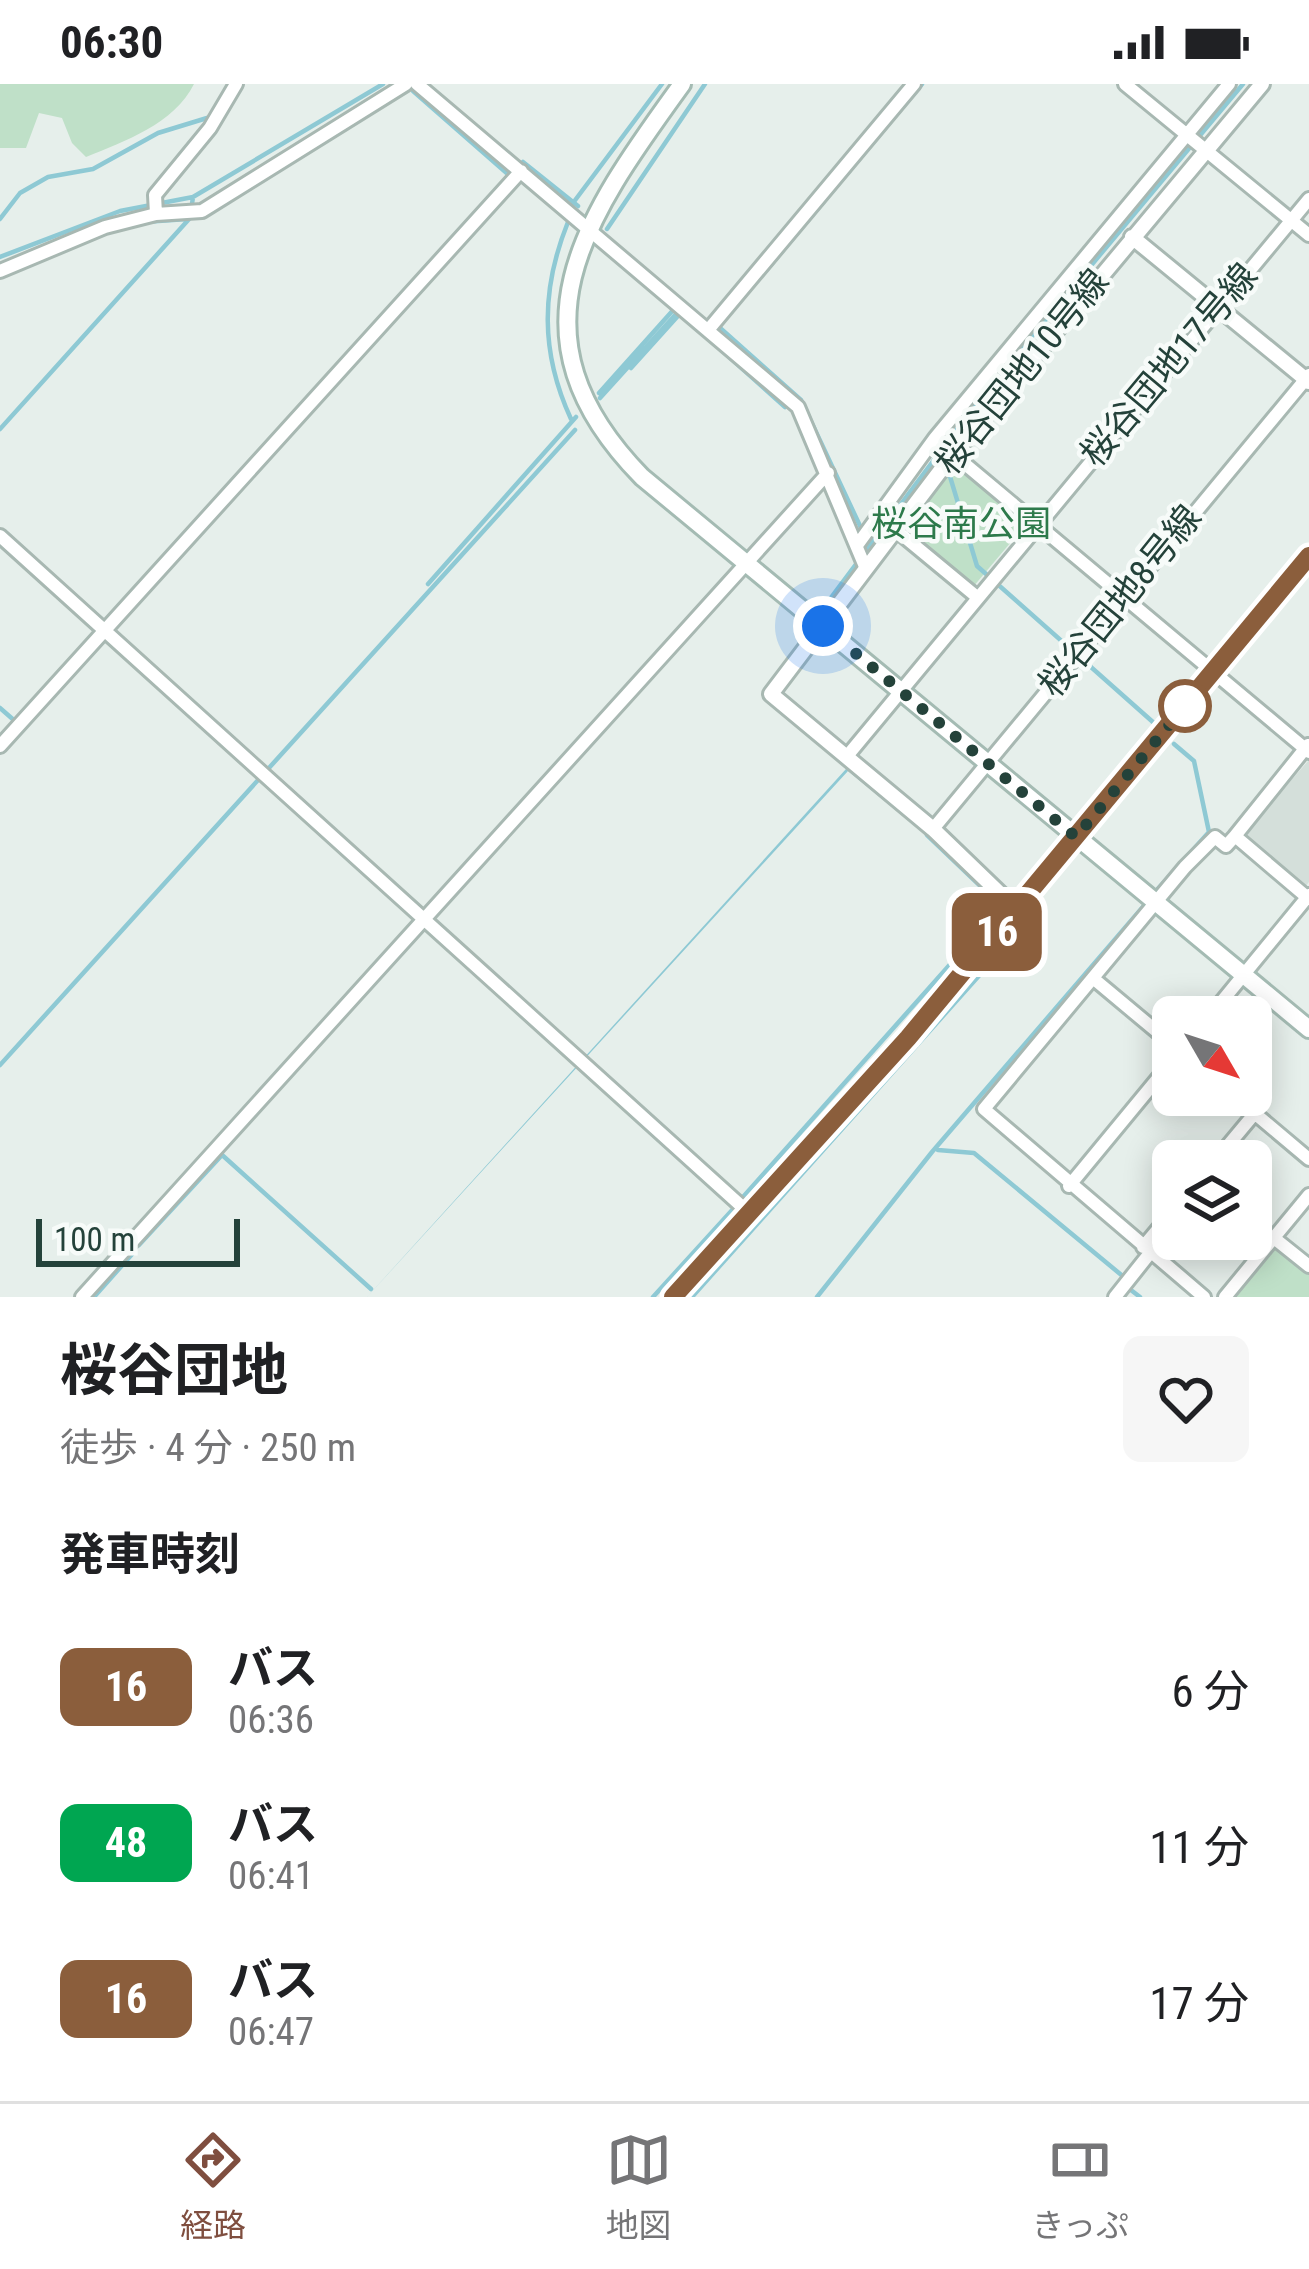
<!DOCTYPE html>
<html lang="ja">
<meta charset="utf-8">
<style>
body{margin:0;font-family:"Roboto Condensed","Noto Sans JP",sans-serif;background:#f6f6f6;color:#202124;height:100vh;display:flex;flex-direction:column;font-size:45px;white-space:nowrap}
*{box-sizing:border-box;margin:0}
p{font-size:39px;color:#757577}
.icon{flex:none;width:66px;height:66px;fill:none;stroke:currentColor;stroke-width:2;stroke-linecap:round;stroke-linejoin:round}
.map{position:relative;height:1213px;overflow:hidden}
.drawer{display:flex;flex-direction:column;background:#fff;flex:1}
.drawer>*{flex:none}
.badge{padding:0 24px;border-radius:18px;font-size:42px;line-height:78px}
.needle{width:78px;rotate:129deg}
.fabs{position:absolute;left:1152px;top:912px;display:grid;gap:24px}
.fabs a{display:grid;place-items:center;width:120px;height:120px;border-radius:18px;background:#fff;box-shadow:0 6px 30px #0003;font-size:60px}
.scale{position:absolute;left:36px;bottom:30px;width:204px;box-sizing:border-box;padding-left:12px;border:6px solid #24423a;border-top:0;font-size:33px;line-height:42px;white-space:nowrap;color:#24423a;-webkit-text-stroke:9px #f7fbf9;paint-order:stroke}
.you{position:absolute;width:60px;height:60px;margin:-30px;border:9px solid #fff;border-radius:50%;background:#1a73e8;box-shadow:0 0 0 18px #1a73e833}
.map>.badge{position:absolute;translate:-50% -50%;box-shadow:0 0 0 6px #fff}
h2{padding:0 60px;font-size:45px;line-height:108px}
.round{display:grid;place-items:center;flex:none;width:126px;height:126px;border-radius:18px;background:#f6f6f6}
.overview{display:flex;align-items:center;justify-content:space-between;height:204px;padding:0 60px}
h1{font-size:57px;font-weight:700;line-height:90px}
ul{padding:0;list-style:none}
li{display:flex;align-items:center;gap:36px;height:156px;padding:0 60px}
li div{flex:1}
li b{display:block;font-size:45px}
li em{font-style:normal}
li .badge{min-width:132px;font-weight:700;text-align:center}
.status{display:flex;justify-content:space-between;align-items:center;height:84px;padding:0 60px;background:#fff;direction:ltr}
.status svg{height:33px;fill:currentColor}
.dock{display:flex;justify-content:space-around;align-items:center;height:168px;border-top:3px solid #e0e0e0;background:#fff;font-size:33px;color:#757577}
.dock a{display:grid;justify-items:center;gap:6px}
.dock .on{color:#7f4e3f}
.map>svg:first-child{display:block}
.built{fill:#d4dfda}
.green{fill:#bfe0c8}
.water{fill:#8ec9d4}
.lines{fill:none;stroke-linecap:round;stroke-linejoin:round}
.stream{stroke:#8ec9d4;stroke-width:4.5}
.minor-casing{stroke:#a8b8b2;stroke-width:18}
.tertiary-casing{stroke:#a8b8b2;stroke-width:20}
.secondary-casing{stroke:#a4bbb3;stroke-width:22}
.minor{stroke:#fff;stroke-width:12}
.tertiary{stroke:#fff;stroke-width:14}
.secondary{stroke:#fff;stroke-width:16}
.line-casing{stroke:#fff;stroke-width:27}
.line{stroke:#8b5e3c;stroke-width:18}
.walk{stroke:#24423a;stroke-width:12;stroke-dasharray:0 21.6}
.stop-dot{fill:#fff;stroke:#8b5e3c;stroke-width:6}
.labels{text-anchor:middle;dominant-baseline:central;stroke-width:9;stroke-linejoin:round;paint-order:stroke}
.street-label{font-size:36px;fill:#24423a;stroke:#f7fbf9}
.park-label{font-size:36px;fill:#2d7a4b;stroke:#f7fbf9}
</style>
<div class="status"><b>06:30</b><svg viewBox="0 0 49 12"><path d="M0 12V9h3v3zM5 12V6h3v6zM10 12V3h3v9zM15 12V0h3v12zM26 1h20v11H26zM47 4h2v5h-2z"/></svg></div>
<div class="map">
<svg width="1309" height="1213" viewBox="0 0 1309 1213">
<rect width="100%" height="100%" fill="#e6efeb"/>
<path class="built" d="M 1309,676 L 1309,798 L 1305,803 L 1248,757 L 1247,746 Z"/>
<path class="green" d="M 0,0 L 194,0 C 174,40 125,57 86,73 L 72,59 L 62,34 L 39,29 L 26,64 L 0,64 Z
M 953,380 L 1021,437 L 1022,445 L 973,503 L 904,446 Z
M 1276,1161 L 1309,1187 L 1309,1213 L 1233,1213 Z"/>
<path class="water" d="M 777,622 L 931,755 L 848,687 L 367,1213 L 846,685 Z"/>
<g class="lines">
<path class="stream" d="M 413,7 L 510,92
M 523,78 L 578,122
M 523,98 L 546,117
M 573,119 L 662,0
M 0,135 L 20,109 L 48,93 L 93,85 L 158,49 L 207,34
M 144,138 L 187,135
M 568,138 C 541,205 540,268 571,335
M 607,145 L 705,0
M 0,173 L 120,127 L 193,113 L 383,0
M 764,189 L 922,0
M 679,228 L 785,323
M 722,239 L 719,243 L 801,316 L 861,444
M 631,284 L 677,233
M 599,309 L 675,224
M 600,314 L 677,229
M 0,345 L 190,134 L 193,113
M 942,366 L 977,482 L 1154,639
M 428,500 L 576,333
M 818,531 L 981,313 L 1243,0
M 0,624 L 16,638
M 1155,808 L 1209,748 L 1194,677 L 1174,660
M 0,981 L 575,346
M 218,1054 L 283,983
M 938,1066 L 974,1069 L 1125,1194
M 221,1070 L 371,1205
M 743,1113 L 994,831 L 994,815 L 927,751
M 139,1161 L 222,1071
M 1127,1203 L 1140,1213
M 94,1213 L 134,1168
M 653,1213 L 734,1124
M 692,1213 L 1018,848
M 817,1213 L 932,1068 L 1148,817"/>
<g class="minor-casing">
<path id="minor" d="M 417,0 L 798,323 L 866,485
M 1125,0 L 1309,151
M 156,130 L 155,111 L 210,44 L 236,0
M 0,187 L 105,143 L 156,130 L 202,127 L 406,0
M 709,245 L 914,0
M 953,370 L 1309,668
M 896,446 L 977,513
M 0,452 L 749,1129
M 858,460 L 935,354 L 1229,0
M 1308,661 L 1235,752 L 1309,815
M 0,662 L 521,87
M 848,671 L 1309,115
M 933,745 L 1309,291
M 1094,895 L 1173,961
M 1209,933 L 1309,811
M 1233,1011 L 1309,1075
M 1215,1077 L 1255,1029
M 1069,1102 L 1173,976
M 1274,1154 L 1309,1182
M 1143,1163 L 1173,1127
M 82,1213 L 828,389
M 1115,1213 L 1150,1169
M 1204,1213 L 984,1025 L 1185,783 L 1215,753 L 1226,762 L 1235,752
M 1225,1213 L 1309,1111"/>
</g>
<g class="tertiary-casing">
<path id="tertiary" d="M 1132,153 L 1309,298
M 1016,825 L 933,745 L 771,610 L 953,370 L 1262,0"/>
</g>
<g class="secondary-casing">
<path id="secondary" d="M 682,0 C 584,135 502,250 642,393 L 1309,945
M 673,1213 L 907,954 L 1309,473"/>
</g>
<use href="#minor" class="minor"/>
<use href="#tertiary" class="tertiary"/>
<use href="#secondary" class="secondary"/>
</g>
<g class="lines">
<g class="line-casing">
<path id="line" d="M 673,1213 L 908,954 L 1309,472"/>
</g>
<use href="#line" class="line"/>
<path class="walk" d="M 823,542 L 1076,753 L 1185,622"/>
</g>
<circle class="stop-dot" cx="1185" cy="622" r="24"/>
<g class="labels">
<g class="street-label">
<text transform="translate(1169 281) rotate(-50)">桜谷団地17号線</text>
<text transform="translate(1022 288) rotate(-51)">桜谷団地10号線</text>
<text transform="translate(1120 517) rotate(-51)">桜谷団地8号線</text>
</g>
<g class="park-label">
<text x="961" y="440">桜谷南公園</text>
</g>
</g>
</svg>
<div class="fabs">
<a><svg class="needle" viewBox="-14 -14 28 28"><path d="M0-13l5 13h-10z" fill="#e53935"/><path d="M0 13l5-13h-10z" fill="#757577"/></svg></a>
<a><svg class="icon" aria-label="layers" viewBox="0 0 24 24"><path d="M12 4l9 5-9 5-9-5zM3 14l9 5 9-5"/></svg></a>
</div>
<div class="scale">100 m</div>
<div class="you" style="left:823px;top:542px"></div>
<b class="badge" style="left:997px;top:848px;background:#8b5e3c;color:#fff">16</b>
</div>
<section class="drawer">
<div class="overview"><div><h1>桜谷団地</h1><p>徒歩 · 4 分 · 250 m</p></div><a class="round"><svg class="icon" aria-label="heart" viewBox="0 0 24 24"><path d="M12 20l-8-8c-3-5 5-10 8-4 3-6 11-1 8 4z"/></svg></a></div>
<h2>発車時刻</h2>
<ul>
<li><span class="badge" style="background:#8b5e3c;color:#fff">16</span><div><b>バス</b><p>06:36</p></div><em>6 分</em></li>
<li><span class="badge" style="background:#00a651;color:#fff">48</span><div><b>バス</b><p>06:41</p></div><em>11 分</em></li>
<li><span class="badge" style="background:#8b5e3c;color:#fff">16</span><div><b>バス</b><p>06:47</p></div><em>17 分</em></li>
</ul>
</section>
<nav class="dock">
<a class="on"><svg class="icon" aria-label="directions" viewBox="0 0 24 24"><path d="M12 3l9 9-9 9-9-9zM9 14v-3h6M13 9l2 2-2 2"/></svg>経路</a>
<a><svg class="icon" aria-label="map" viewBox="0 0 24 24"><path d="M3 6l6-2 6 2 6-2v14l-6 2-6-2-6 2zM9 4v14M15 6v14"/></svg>地図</a>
<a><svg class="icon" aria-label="tickets" viewBox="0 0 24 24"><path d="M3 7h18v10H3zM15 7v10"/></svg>きっぷ</a>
</nav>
